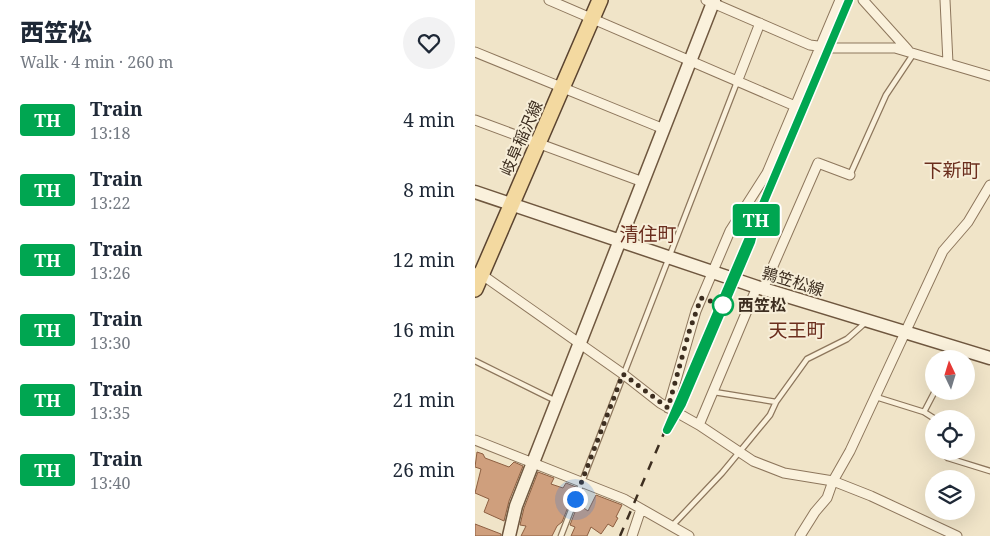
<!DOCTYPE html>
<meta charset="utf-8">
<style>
body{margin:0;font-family:"Noto Serif","Noto Sans JP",serif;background:#f2f2f3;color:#1f2937;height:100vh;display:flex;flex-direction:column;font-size:19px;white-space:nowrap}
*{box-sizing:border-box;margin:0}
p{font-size:16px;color:#747a83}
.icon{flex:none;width:28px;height:28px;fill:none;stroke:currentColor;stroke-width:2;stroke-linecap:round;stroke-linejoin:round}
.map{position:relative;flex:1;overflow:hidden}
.panel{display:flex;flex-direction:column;background:#fff;width:475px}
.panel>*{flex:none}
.badge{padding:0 10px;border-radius:4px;font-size:18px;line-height:32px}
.needle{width:32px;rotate:356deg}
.buttons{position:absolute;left:450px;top:350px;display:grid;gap:10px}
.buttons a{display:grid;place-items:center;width:50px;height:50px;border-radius:50%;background:#fff;box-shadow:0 5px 20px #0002;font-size:25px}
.you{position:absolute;width:25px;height:25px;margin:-12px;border:4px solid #fff;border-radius:50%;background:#1a73e8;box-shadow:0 0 0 8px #1a73e833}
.map>.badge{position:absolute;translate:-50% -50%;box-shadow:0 0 0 2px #fff}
.round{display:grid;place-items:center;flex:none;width:52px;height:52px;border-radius:26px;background:#f2f2f3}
.head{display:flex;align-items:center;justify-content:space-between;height:85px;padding:0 20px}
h1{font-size:24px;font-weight:800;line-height:38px}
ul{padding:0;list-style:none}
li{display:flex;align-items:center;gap:15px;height:70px;padding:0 20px}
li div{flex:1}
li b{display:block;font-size:19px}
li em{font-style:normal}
li .badge{min-width:55px;font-weight:700;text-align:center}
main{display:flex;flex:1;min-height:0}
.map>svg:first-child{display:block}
.building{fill:#cf9f7d;stroke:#8d5f41}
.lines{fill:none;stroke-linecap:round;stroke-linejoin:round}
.lane-casing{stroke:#8d765c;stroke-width:7}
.street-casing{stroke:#8d765c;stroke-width:11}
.secondary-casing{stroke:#6f573f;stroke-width:15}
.primary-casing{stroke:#5b4430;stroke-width:18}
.lane{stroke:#faf1dc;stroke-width:4.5}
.street{stroke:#faf1dc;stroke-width:9}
.secondary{stroke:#faf1dc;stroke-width:12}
.primary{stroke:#f3d9a0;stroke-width:15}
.rail{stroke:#3d2e20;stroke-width:2.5;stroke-dasharray:9 9;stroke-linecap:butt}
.line-casing{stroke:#fff;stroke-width:11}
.line{stroke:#00a651;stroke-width:8}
.walk{stroke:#3d2e20;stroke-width:5;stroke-dasharray:0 9}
.stop-dot{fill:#fff;stroke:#00a651;stroke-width:2.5}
.labels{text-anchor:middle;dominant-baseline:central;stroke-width:4;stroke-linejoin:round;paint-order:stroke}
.street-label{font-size:16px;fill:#3d2e20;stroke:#f7eed8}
.stop-label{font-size:16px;font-weight:bold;fill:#3d2e20;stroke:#f7eed8;text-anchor:start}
.quarter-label{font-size:19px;fill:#6b2e1e;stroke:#f7eed8}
</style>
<main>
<section class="panel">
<div class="head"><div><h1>西笠松</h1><p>Walk · 4 min · 260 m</p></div><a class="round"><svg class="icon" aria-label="heart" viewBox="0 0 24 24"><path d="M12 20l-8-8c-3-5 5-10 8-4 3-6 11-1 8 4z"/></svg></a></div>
<ul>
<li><span class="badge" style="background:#00a651;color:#fff">TH</span><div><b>Train</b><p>13:18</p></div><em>4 min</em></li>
<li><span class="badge" style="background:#00a651;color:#fff">TH</span><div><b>Train</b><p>13:22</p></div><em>8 min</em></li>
<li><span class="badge" style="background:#00a651;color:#fff">TH</span><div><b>Train</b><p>13:26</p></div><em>12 min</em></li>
<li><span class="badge" style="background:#00a651;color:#fff">TH</span><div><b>Train</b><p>13:30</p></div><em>16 min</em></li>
<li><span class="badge" style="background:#00a651;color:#fff">TH</span><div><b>Train</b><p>13:35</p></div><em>21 min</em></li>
<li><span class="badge" style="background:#00a651;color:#fff">TH</span><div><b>Train</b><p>13:40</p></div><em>26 min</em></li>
</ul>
</section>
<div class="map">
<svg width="515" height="536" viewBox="0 0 515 536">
<rect width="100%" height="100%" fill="#f0e4c8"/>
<path class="building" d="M 2,452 L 8,454 L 10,458 L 34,467 L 39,462 L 48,466 L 34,501 L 29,521 L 9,512 L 14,499 L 0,493 L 6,469 L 0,467 Z
M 63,472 L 79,478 L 76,484 L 88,488 L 91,483 L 101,487 L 87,522 L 82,526 L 77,536 L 46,536 L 51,526 L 45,525 L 49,508 Z
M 121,495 L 147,505 L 141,517 L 143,518 L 138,527 L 133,524 L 126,534 L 116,527 L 112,536 L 96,536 L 100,527 L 95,525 L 103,504 L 113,511 Z
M 0,524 L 26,534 L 26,536 L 0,536 Z"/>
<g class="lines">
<g class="lane-casing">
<path id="lane" d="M 375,175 L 411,95 L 439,53
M 476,359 L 481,349
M 0,361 L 81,401
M 239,392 L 301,402 L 332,359 L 372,339 L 390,323
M 401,397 L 449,412 L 460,391
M 449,412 L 460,419
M 459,441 L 459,445
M 465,451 L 473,458 L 515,471
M 197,526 L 247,473 L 295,415 L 301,402
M 86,536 L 262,82"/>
</g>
<g class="street-casing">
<path id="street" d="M 74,0 L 320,106
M 231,0 L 335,45 L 358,48 L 420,48 L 515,76
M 388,0 L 433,50
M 470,0 L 473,63
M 0,52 L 189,129
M 262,82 L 285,23
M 0,120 L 168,182
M 3,272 L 148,374 L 185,403 L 224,425 L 278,461 L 309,473 L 358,481 L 396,496 L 482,536
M 288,289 L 343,163 L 375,175
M 193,408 L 221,311 L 255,231 L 292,173 L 365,0
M 224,425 L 282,287
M 0,440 L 149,499 L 214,536
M 157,536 L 166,509
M 325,536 L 340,512 L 352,498 L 358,481 L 375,451 L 468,251 L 493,222 L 515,185"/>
</g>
<g class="secondary-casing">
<path id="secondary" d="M 0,192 L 282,287 L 515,358
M 34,536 L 41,506 L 239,0"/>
</g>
<g class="primary-casing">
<path id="primary" d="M 0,289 L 125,0"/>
</g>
<use href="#lane" class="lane"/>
<use href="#street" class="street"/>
<use href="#secondary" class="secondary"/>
<use href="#primary" class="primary"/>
<path class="rail" d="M 145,536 L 374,0"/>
</g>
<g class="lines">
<g class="line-casing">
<path id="line" d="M 276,233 L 192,430 L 207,404 L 276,242 L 282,218 L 374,0"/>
</g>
<use href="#line" class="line"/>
<path class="walk" d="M 100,499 L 148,374 L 193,408 L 214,332 L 226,298 L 248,305"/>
</g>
<circle class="stop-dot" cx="248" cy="305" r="10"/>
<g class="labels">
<g class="street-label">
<text transform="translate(46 138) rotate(-66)">岐阜稲沢線</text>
<text transform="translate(318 281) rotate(17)">鶉笠松線</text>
</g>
<g class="stop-label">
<text x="263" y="305">西笠松</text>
</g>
<g class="quarter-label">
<text x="477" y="170">下新町</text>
<text x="173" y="234">清住町</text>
<text x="322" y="330">天王町</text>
</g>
</g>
</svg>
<div class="buttons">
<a><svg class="needle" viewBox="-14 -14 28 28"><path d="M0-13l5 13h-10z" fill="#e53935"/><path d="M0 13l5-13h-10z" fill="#747a83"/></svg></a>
<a><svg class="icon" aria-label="locate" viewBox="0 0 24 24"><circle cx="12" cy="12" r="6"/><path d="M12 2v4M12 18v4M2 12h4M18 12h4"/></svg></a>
<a><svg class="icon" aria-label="layers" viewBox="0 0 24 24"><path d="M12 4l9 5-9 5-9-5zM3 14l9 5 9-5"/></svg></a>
</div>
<div class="you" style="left:100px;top:499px"></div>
<b class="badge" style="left:281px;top:220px;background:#00a651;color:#fff">TH</b>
</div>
</main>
